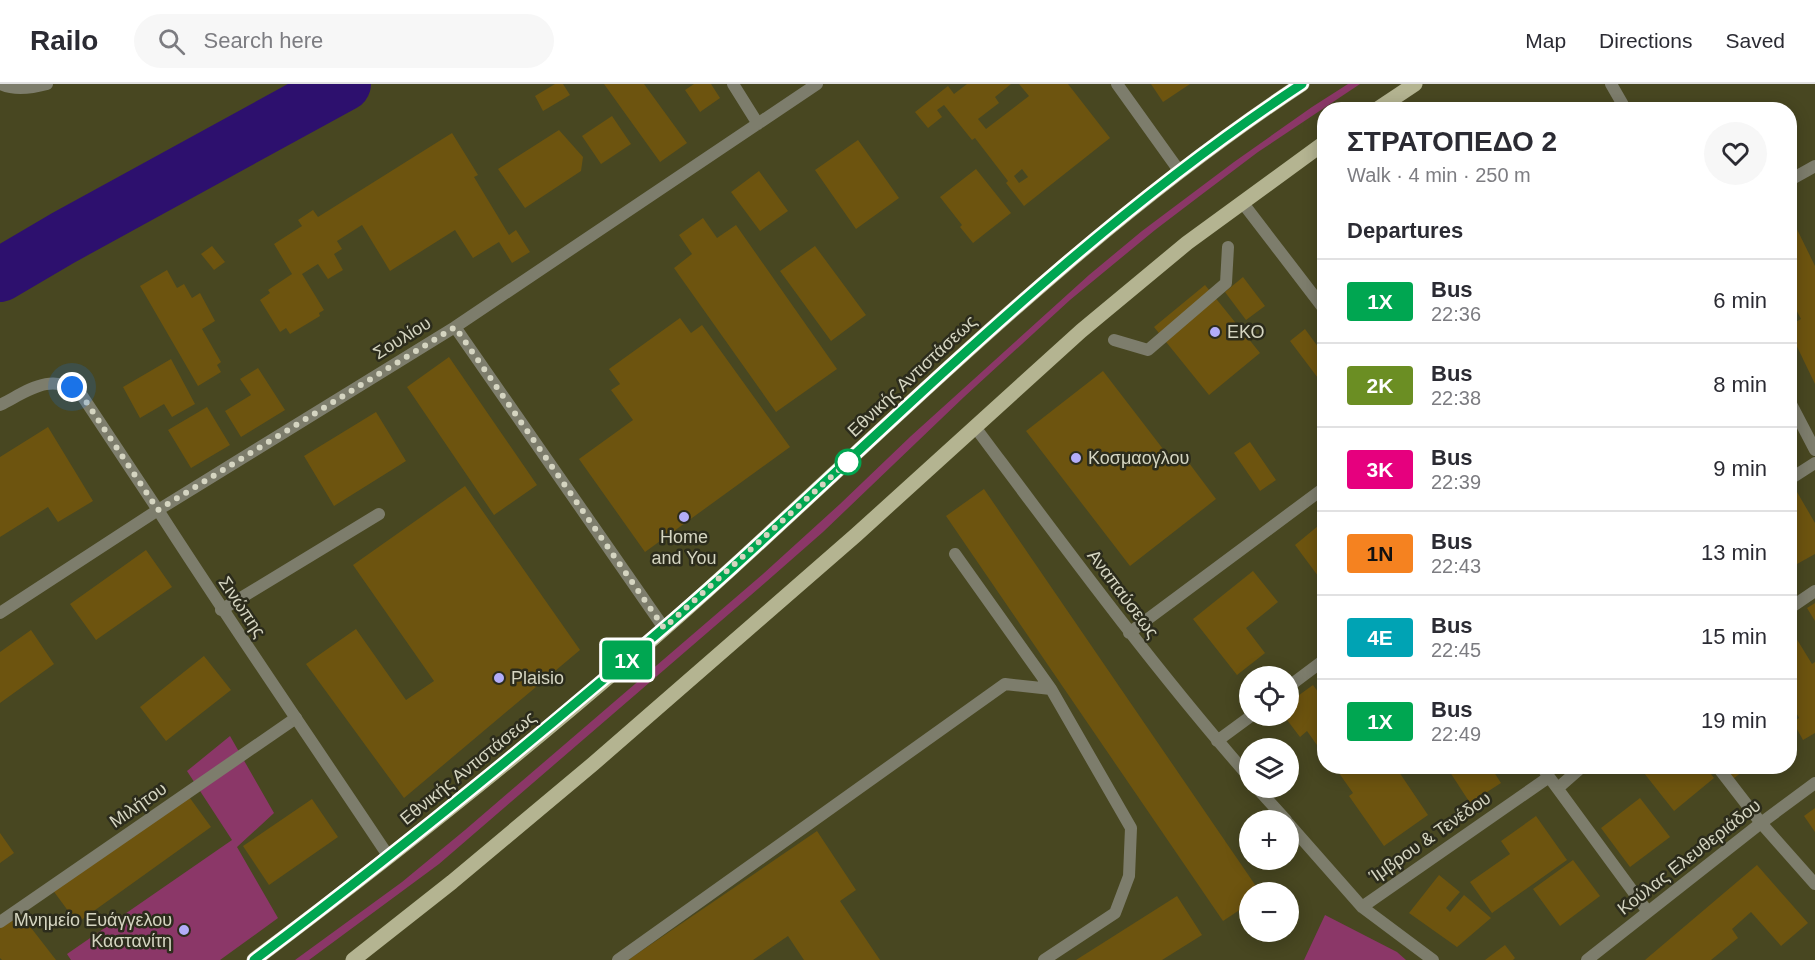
<!DOCTYPE html>
<meta charset="utf-8">
<style>
body{margin:0;font-family:Helvetica,sans-serif;background:#f7f7f7;color:#2b2b33;height:100vh;display:flex;flex-direction:column;font-size:22px;white-space:nowrap}
*{box-sizing:border-box;margin:0}
p{font-size:20px;color:#7c7c81}
.icon{flex:none;width:33px;height:33px;fill:none;stroke:currentColor;stroke-width:2;stroke-linecap:round;stroke-linejoin:round}
.map{position:relative;flex:1;overflow:hidden}
.sheet{position:absolute;left:1317px;top:18px;width:480px;height:672px;display:flex;flex-direction:column;background:#fff;border-radius:24px;box-shadow:0 3px 15px #0003}
.sheet>*{flex:none}
.badge{padding:0 12px;border-radius:4px;font-size:21px;line-height:39px}
.buttons{position:absolute;left:1239px;top:582px;display:grid;gap:12px}
.buttons a{display:grid;place-items:center;width:60px;height:60px;border-radius:50%;background:#fff;box-shadow:0 3px 15px #0003;font-size:30px}
.you{position:absolute;width:30px;height:30px;margin:-15px;border:4px solid #fff;border-radius:50%;background:#1a73e8;box-shadow:0 0 0 9px #1a73e833}
.map>.badge{position:absolute;translate:-50% -50%;box-shadow:0 0 0 3px #fff}
h2{padding:0 30px;font-size:22px;line-height:54px}
.round{display:grid;place-items:center;flex:none;width:63px;height:63px;border-radius:32px;background:#f7f7f7}
.overview{display:flex;align-items:center;justify-content:space-between;height:102px;padding:0 30px}
h1{font-size:28px;font-weight:800;line-height:45px}
ul{padding:0;list-style:none}
li{display:flex;align-items:center;gap:18px;height:84px;padding:0 30px;border-top:2px solid #e1e1e2}
li div{flex:1}
li b{display:block;font-size:22px}
li em{font-style:normal}
li .badge{min-width:66px;font-weight:700;text-align:center}
header{display:flex;align-items:center;gap:36px;box-sizing:border-box;height:84px;padding:0 30px;background:#fff;border-bottom:2px solid #e1e1e2}
header strong{font-size:28px}
nav{display:flex;gap:33px;margin-inline-start:auto;font-size:21px}
.search{width:420px;height:54px;background:#f7f7f7;display:flex;align-items:center;gap:15px;box-sizing:border-box;padding:0 21px;border-radius:33px;color:#7c7c81;font-size:22px}
.map>svg:first-child{display:block}
.green{fill:#8b3768}
.lines{fill:none;stroke-linecap:round;stroke-linejoin:round}
.river{stroke:#2d106e;stroke-width:54}
.building{fill:#6d540f;fill-rule:evenodd}
.service{stroke:#7d7d6c;stroke-width:12}
.pedestrian{stroke:#7d7d6c;stroke-width:12}
.minor{stroke:#7d7d6c;stroke-width:12}
.primary{stroke:#b4b491;stroke-width:15}
.line-casing{stroke:#fff;stroke-width:14}
.line{stroke:#00a651;stroke-width:9}
.walk{stroke:#d5d5c1;stroke-width:6;stroke-dasharray:0 10.8}
.poi-dot{fill:#b3adf9;stroke:#2c2c1c;stroke-width:2}
.stop-dot{fill:#fff;stroke:#00a651;stroke-width:3}
.labels{text-anchor:middle;dominant-baseline:central;stroke-width:5;stroke-linejoin:round;paint-order:stroke}
.poi-label{font-size:18px;fill:#d5d5c1;stroke:#2c2c1c;text-anchor:start}
.street-label{font-size:18px;fill:#d5d5c1;stroke:#2c2c1c}
</style>
<header>
<strong>Railo</strong>
<div class="search"><svg class="icon" aria-label="search" viewBox="0 0 24 24"><circle cx="10" cy="10" r="6"/><path d="M15 15l6 6"/></svg>Search here</div>
<nav><a>Map</a><a>Directions</a><a>Saved</a></nav>
</header>
<div class="map">
<svg width="1815" height="876" viewBox="0 0 1815 876">
<rect width="100%" height="100%" fill="#484721"/>
<path class="green" d="M 1348,0 L 1360,0 L 1258,68 L 1201,111 L 1155,146 L 1070,216 L 964,313 L 823,448 L 751,511 L 439,780 L 309,876 L 295,876 L 402,798 L 465,746 L 763,490 L 840,420 L 911,352 L 1089,191 L 1142,147 L 1234,78 L 1312,23 Z
M 230,652 L 274,729 L 237,763 L 278,834 L 220,876 L 71,876 L 67,870 L 232,756 L 187,687 Z
M 1325,831 L 1397,868 L 1406,876 L 1304,876 Z"/>
<g class="lines">
<path class="river" d="M 0,191 L 63,154 L 344,0"/>
</g>
<path class="building" d="M 555,0 L 563,0 L 570,11 L 543,27 L 535,12 Z
M 604,0 L 644,0 L 687,59 L 660,78 Z
M 694,0 L 711,0 L 720,14 L 700,28 L 685,6 Z
M 967,0 L 1011,0 L 995,13 L 999,19 L 978,35 L 986,45 L 1029,12 L 1019,0 L 1068,0 L 1110,54 L 1024,122 L 1006,99 L 1008,97 L 975,54 L 972,56 L 944,21 L 937,26 L 942,33 L 928,44 L 915,28 L 948,2 L 954,10 ZM 1022,85 L 1028,93 L 1019,99 L 1014,92 Z
M 1151,0 L 1190,0 L 1163,18 Z
M 612,32 L 631,60 L 601,80 L 582,52 Z
M 559,46 L 583,73 L 581,87 L 525,124 L 498,85 Z
M 452,49 L 478,91 L 474,93 L 509,151 L 516,146 L 530,168 L 512,179 L 499,158 L 473,174 L 455,146 L 390,187 L 362,141 L 337,157 L 342,165 L 334,170 L 343,186 L 328,195 L 318,180 L 302,190 L 324,226 L 319,229 L 320,232 L 290,250 L 286,244 L 280,248 L 260,216 L 270,209 L 268,206 L 292,190 L 274,160 L 302,142 L 298,136 L 313,126 L 318,133 Z
M 858,56 L 899,114 L 856,145 L 815,86 Z
M 976,85 L 1011,129 L 973,159 L 960,143 L 962,141 L 940,113 Z
M 759,87 L 788,127 L 760,147 L 731,108 Z
M 1790,131 L 1815,182 L 1815,300 L 1790,248 L 1790,241 L 1801,235 L 1790,214 Z
M 703,134 L 717,154 L 736,141 L 837,285 L 776,328 L 674,184 L 692,170 L 679,151 Z
M 212,162 L 225,178 L 214,186 L 201,170 Z
M 815,162 L 866,231 L 831,257 L 780,187 Z
M 167,186 L 177,204 L 184,200 L 192,214 L 200,209 L 215,237 L 202,245 L 221,278 L 217,281 L 221,288 L 198,302 L 140,202 Z
M 1243,193 L 1265,222 L 1246,236 L 1225,208 Z
M 1205,201 L 1260,269 L 1209,311 L 1154,243 Z
M 680,234 L 691,249 L 702,241 L 790,363 L 645,468 L 579,375 L 633,336 L 611,306 L 620,300 L 609,285 Z
M 1305,245 L 1324,271 L 1324,302 L 1290,257 Z
M 449,273 L 537,401 L 494,431 L 407,303 Z
M 171,275 L 195,320 L 172,333 L 164,320 L 140,334 L 123,303 Z
M 258,284 L 285,326 L 241,353 L 225,327 L 251,311 L 240,295 Z
M 1103,287 L 1173,378 L 1183,371 L 1216,415 L 1130,482 L 1026,347 Z
M 207,323 L 230,361 L 191,384 L 168,346 Z
M 376,328 L 406,377 L 334,422 L 304,372 Z
M 48,343 L 93,417 L 58,438 L 48,423 L 0,453 L 0,373 Z
M 1250,358 L 1276,396 L 1260,407 L 1234,369 Z
M 465,402 L 580,566 L 404,714 L 306,580 L 356,545 L 406,616 L 434,597 L 353,481 Z
M 984,405 L 1260,808 L 1250,808 L 1250,819 L 1223,837 L 946,432 Z
M 1797,408 L 1815,439 L 1815,470 L 1797,480 L 1790,467 L 1790,413 Z
M 1324,437 L 1324,500 L 1295,461 Z
M 146,466 L 172,503 L 96,556 L 70,520 Z
M 1253,487 L 1278,518 L 1246,544 L 1265,569 L 1237,591 L 1193,535 Z
M 1815,519 L 1815,537 L 1807,524 Z
M 1790,544 L 1812,580 L 1815,578 L 1815,649 L 1803,656 L 1793,638 L 1799,634 L 1790,617 Z
M 31,546 L 54,580 L 0,619 L 0,568 Z
M 204,572 L 231,606 L 166,657 L 140,623 Z
M 1313,601 L 1324,616 L 1324,671 L 1307,647 L 1300,653 L 1284,632 L 1288,632 L 1288,619 Z
M 1334,682 L 1383,682 L 1385,686 L 1391,682 L 1395,682 L 1428,731 L 1384,762 L 1349,712 L 1353,709 Z
M 1446,682 L 1490,682 L 1501,699 L 1470,719 Z
M 1652,682 L 1705,682 L 1714,694 L 1674,727 L 1644,689 Z
M 1723,682 L 1740,682 L 1743,687 L 1733,695 Z
M 187,710 L 211,743 L 77,839 L 52,805 Z
M 1640,714 L 1670,753 L 1630,783 L 1601,744 Z
M 312,715 L 338,753 L 269,801 L 243,762 Z
M 1815,724 L 1815,748 L 1804,732 Z
M 1536,732 L 1567,776 L 1492,829 L 1470,798 L 1510,770 L 1501,757 Z
M 817,747 L 856,806 L 840,817 L 880,876 L 804,876 L 788,852 L 753,876 L 628,876 Z
M 0,749 L 14,769 L 0,779 Z
M 1573,776 L 1600,812 L 1560,842 L 1533,805 Z
M 1757,781 L 1808,839 L 1781,862 L 1751,828 L 1732,845 L 1738,854 L 1711,876 L 1645,876 Z
M 1439,791 L 1460,808 L 1446,824 L 1450,828 L 1464,811 L 1491,834 L 1457,863 L 1409,829 Z
M 1177,812 L 1202,851 L 1162,876 L 1076,876 Z
M 18,827 L 56,876 L 2,876 L 0,874 L 0,841 Z
M 1505,861 L 1515,874 L 1513,876 L 1485,876 Z"/>
<g class="lines">
<path class="service" d="M 1,0 C 15,7 32,4 47,0
M 1242,118 L 1324,225
M 1114,256 L 1148,266 L 1226,199 L 1228,163
M 0,321 C 28,307 51,287 81,310 L 158,426
M 955,470 L 1051,605
M 221,526 L 379,430
M 1717,682 L 1761,739
M 618,876 L 1005,600 L 1051,605 L 1131,744 L 1129,792 L 1115,829 L 1044,876"/>
<path class="pedestrian" d="M 0,838 L 296,634"/>
<path class="minor" d="M 733,0 L 758,40
M 1117,0 L 1180,88
M 1611,0 L 1626,26
M 1790,96 L 1815,82
M 455,243 L 664,544
M 1790,318 L 1815,366
M 975,343 C 1064,462 1152,582 1250,694
M 1790,395 L 1815,379
M 158,426 C 233,543 312,657 389,773
M 1790,524 L 1815,507
M 0,529 L 158,426 L 455,243 L 817,0
M 1129,549 L 1324,404
M 1288,603 L 1324,576
M 1217,657 L 1251,632
M 1541,682 L 1648,828
M 1257,704 L 1286,736
M 1558,704 L 1583,682
M 1288,739 L 1362,823 L 1433,876
M 1761,739 L 1815,800
M 1362,823 L 1549,693
M 1587,876 L 1761,739 L 1815,699"/>
<path class="primary" d="M 1376,26 L 1415,0
M 254,876 C 418,753 580,623 732,484 C 916,316 1093,138 1302,0
M 353,876 L 452,798 L 593,680 L 856,451 L 1081,247 L 1187,159 L 1324,59"/>
</g>
<g class="lines">
<g class="line-casing">
<path id="line" d="M 254,876 C 371,788 485,696 597,601 C 642,563 688,524 732,484 C 916,316 1093,137 1302,0"/>
</g>
<use href="#line" class="line"/>
<path class="walk" d="M 72,303 L 81,310 L 158,426 L 455,243 L 664,544 L 853,373 L 848,378"/>
</g>
<g class="poi-dot">
<circle cx="1215" cy="248" r="6"/>
<circle cx="1076" cy="374" r="6"/>
<circle cx="684" cy="433" r="6"/>
<circle cx="499" cy="594" r="6"/>
<circle cx="184" cy="846" r="6"/>
</g>
<circle class="stop-dot" cx="848" cy="378" r="12"/>
<g class="labels">
<g class="poi-label">
<text x="1227" y="248">ΕΚΟ</text>
<text x="1088" y="374">Κοσμαογλου</text>
<text x="684" y="453" text-anchor="middle">Home<tspan x="684" dy="21">and You</tspan></text>
<text x="511" y="594">Plaisio</text>
<text x="172" y="836" text-anchor="end">Μνημείο Ευάγγελου<tspan x="172" dy="21">Καστανίτη</tspan></text>
</g>
<g class="street-label">
<text transform="translate(402 254) rotate(-32)">Σουλίου</text>
<text transform="translate(912 292) rotate(-43)">Εθνικής Αντιστάσεως</text>
<text transform="translate(1123 510) rotate(53)">Αναπαύσεως</text>
<text transform="translate(242 523) rotate(56)">Σινώπης</text>
<text transform="translate(468 684) rotate(-39)">Εθνικής Αντιστάσεως</text>
<text transform="translate(138 721) rotate(-35)">Μιλήτου</text>
<text transform="translate(1430 753) rotate(-35)">Ίμβρου &amp; Τενέδου</text>
<text transform="translate(1689 773) rotate(-38)">Κούλας Ελευθεριάδου</text>
</g>
</g>
</svg>
<div class="buttons">
<a><svg class="icon" aria-label="locate" viewBox="0 0 24 24"><circle cx="12" cy="12" r="6"/><path d="M12 2v4M12 18v4M2 12h4M18 12h4"/></svg></a>
<a><svg class="icon" aria-label="layers" viewBox="0 0 24 24"><path d="M12 4l9 5-9 5-9-5zM3 14l9 5 9-5"/></svg></a>
<a>+</a>
<a>−</a>
</div>
<div class="you" style="left:72px;top:303px"></div>
<b class="badge" style="left:627px;top:576px;background:#00a651;color:#fff">1Χ</b>
<section class="sheet">
<div class="overview"><div><h1>ΣΤΡΑΤΟΠΕΔΟ 2</h1><p>Walk · 4 min · 250 m</p></div><a class="round"><svg class="icon" aria-label="heart" viewBox="0 0 24 24"><path d="M12 20l-8-8c-3-5 5-10 8-4 3-6 11-1 8 4z"/></svg></a></div>
<h2>Departures</h2>
<ul>
<li><span class="badge" style="background:#00a651;color:#fff">1Χ</span><div><b>Bus</b><p>22:36</p></div><em>6 min</em></li>
<li><span class="badge" style="background:#6b8e23;color:#fff">2Κ</span><div><b>Bus</b><p>22:38</p></div><em>8 min</em></li>
<li><span class="badge" style="background:#e6007e;color:#fff">3Κ</span><div><b>Bus</b><p>22:39</p></div><em>9 min</em></li>
<li><span class="badge" style="background:#f58220;color:#111">1Ν</span><div><b>Bus</b><p>22:43</p></div><em>13 min</em></li>
<li><span class="badge" style="background:#00a3b4;color:#fff">4Ε</span><div><b>Bus</b><p>22:45</p></div><em>15 min</em></li>
<li><span class="badge" style="background:#00a651;color:#fff">1Χ</span><div><b>Bus</b><p>22:49</p></div><em>19 min</em></li>
</ul>
</section>
</div>
